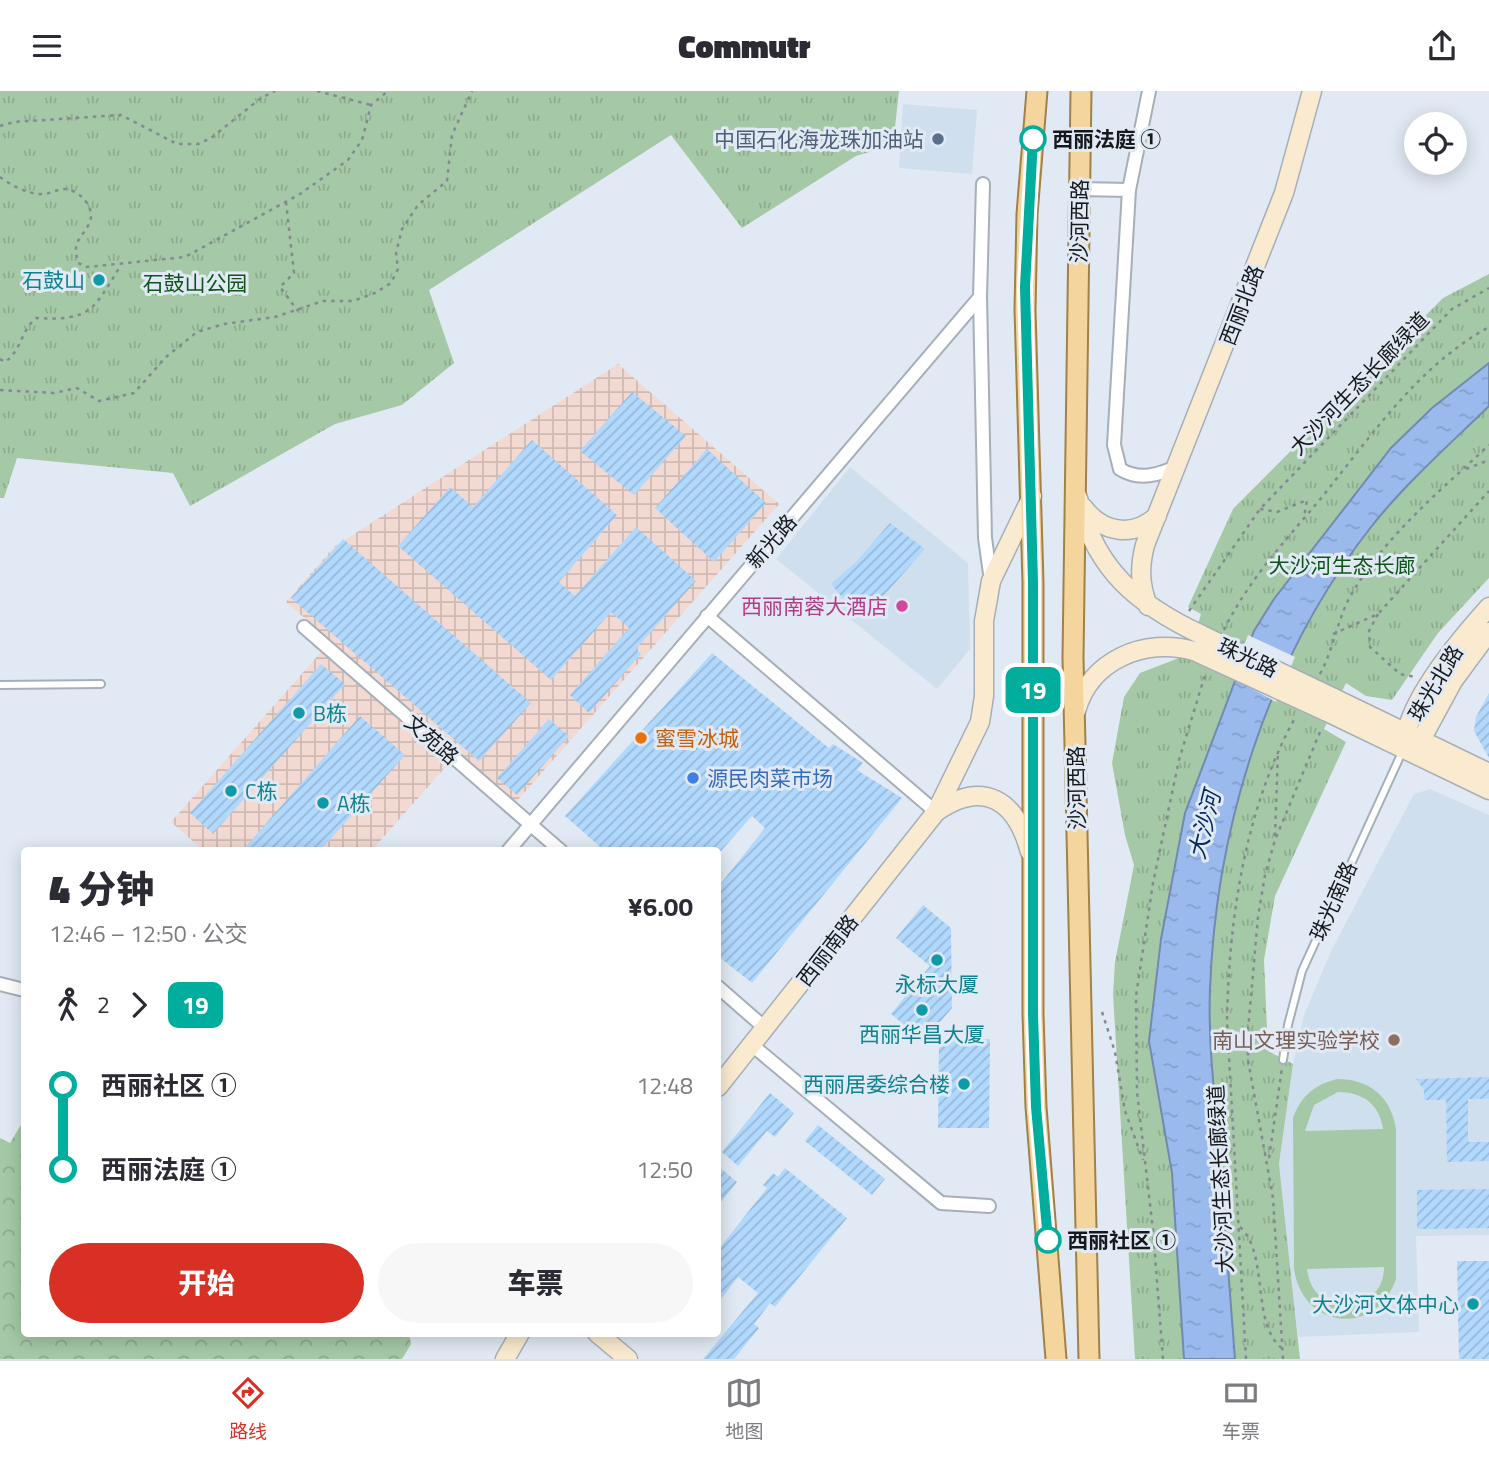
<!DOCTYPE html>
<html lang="zh">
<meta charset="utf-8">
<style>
body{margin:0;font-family:"Titillium Web","Noto Sans SC",sans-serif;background:#f7f7f7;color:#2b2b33;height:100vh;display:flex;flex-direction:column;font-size:26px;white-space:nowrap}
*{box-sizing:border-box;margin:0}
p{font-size:23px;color:#7c7c81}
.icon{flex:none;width:38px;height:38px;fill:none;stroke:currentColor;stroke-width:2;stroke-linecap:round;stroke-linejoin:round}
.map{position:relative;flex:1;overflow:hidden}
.panel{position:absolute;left:21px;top:756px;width:700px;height:490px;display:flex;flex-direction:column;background:#fff;border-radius:7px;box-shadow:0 4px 18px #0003}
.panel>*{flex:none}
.badge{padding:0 14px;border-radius:10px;font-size:24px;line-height:46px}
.buttons{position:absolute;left:1404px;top:21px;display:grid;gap:14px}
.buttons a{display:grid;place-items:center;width:63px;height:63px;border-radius:50%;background:#fff;box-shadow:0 4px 18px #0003;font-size:35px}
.map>.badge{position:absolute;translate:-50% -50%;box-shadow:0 0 0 4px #fff}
.legs{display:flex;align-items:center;gap:10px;height:77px;padding:0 28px;font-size:23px}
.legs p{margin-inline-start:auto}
.summary{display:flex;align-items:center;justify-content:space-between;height:119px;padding:0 28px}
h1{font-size:38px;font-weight:800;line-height:52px}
.cta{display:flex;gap:14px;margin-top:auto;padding:14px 28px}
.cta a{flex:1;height:80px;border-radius:42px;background:#d93025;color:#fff;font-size:28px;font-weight:800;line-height:80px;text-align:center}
.cta a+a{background:#f7f7f7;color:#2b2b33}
ul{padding:0 28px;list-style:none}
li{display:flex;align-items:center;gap:24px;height:84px;font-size:26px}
li i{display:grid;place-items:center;width:10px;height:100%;margin:0 9px;background:currentColor}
li i::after{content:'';width:18px;height:18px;margin:-9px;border:5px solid;border-radius:50%;background:#fff}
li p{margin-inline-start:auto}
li:first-child i{background:linear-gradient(#0000 50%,currentColor 0)}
li:last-child i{background:linear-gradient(currentColor 50%,#0000 0)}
header{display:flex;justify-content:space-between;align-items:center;height:91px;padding:0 28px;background:#fff;font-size:32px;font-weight:800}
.menu{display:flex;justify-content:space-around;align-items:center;height:98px;border-top:2px solid #e1e1e2;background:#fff;font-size:19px;color:#7c7c81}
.menu a{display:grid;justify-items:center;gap:4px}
.menu .current{color:#d93025}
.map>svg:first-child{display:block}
.built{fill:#d0dfee}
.industrial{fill:url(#industrial-grid)}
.green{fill:#a5c9a6;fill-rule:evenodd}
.forest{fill:url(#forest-crowns)}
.park{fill:url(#park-tufts)}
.water{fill:url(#water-ripples);stroke:#728aaf;stroke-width:2}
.pier{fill:#e1eaf4}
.building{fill:url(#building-hatch)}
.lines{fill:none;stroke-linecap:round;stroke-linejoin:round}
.lane-casing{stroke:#a6afb8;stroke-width:10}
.street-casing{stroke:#a6afb8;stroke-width:16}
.secondary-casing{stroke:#a6afb8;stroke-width:21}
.primary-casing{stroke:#a18147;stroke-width:23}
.path{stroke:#848a91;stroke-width:2.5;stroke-dasharray:3.5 5;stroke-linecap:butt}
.lane{stroke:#fff;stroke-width:6}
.street{stroke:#fff;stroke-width:12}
.secondary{stroke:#faeacf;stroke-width:18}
.primary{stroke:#f4d59e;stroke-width:19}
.secondary-bridge-casing{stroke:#a6afb8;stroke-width:21;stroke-linecap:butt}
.secondary-bridge{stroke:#faeacf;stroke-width:18}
.line-1-casing{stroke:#fff;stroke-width:16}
.line-1{stroke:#01ad9c;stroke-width:10}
.service-dot{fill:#5c6f8a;stroke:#e1eaf4;stroke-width:2.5}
.stop-1-dot{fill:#fff;stroke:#01ad9c;stroke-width:3.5}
.culture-dot{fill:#0f9aa8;stroke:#e1eaf4;stroke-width:2.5}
.hotel-dot{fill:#d1479c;stroke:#e1eaf4;stroke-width:2.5}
.food-dot{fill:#e8710a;stroke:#e1eaf4;stroke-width:2.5}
.shop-dot{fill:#3f7fe0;stroke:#e1eaf4;stroke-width:2.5}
.education-dot{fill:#8d6e63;stroke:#e1eaf4;stroke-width:2.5}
.labels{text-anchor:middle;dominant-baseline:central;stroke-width:6;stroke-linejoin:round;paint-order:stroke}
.service-label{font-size:21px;fill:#4e5e75;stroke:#e1eaf4;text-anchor:end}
.stop-label{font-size:21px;font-weight:bold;fill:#15191c;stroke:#e1eaf4;text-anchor:start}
.street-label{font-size:21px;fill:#15191c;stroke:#e1eaf4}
.culture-label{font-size:21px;fill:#0d838f;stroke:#e1eaf4;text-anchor:end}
.park-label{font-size:21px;fill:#0e541a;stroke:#e1eaf4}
.hotel-label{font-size:21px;fill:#b23c85;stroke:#e1eaf4;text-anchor:end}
.food-label{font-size:21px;fill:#c56008;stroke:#e1eaf4;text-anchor:start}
.shop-label{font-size:21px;fill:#366cbe;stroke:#e1eaf4;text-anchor:start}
.education-label{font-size:21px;fill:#785e54;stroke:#e1eaf4;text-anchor:end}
.water-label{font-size:23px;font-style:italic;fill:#052965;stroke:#e1eaf4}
</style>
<header><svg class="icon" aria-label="menu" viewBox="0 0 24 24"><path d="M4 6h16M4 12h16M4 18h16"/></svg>Commutr<svg class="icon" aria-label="share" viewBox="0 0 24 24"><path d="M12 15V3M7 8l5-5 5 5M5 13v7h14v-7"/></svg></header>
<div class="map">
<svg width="1489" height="1268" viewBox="0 0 1489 1268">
<defs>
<pattern id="industrial-grid" width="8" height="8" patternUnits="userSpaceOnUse" patternTransform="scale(1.75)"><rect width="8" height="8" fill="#f2d9d2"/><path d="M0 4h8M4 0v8" fill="none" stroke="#cfbab4"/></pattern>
<pattern id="forest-crowns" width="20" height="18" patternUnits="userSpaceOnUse" patternTransform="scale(1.75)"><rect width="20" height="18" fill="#a5c9a6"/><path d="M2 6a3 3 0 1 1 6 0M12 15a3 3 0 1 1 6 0" fill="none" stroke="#8dac8e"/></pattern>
<pattern id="park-tufts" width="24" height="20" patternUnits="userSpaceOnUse" patternTransform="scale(1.75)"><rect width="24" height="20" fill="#a5c9a6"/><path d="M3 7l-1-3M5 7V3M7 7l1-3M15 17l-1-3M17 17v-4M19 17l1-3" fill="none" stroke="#8dac8e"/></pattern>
<pattern id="water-ripples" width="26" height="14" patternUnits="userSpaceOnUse" patternTransform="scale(1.75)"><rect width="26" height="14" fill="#9abaee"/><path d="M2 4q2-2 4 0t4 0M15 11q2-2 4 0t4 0" fill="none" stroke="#849fcc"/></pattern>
<pattern id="building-hatch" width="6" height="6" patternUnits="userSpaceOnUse" patternTransform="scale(1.75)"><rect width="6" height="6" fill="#b1d8fd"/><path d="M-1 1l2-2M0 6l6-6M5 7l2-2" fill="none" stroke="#97b9d8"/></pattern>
</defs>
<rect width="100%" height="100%" fill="#e1eaf4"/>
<path class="built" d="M 903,13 L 977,19 L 972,83 L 899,77 Z
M 850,376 L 968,472 L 970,558 L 937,598 L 776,468 Z
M 1430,698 L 1489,724 L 1489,1144 L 1416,1145 L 1419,1241 L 1298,1246 L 1279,1073 L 1293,973 L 1304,924 L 1332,858 L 1414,703 Z"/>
<path class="industrial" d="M 618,273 L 779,413 L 516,711 L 286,511 L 334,456 Z
M 321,561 L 449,672 L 372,759 L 203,759 L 171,731 Z"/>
<path class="green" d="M 1337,988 C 1369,988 1391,1005 1396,1038 L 1396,1188 C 1376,1246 1303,1239 1294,1178 L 1293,1027 C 1301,1005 1314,994 1337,988 ZM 1338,1001 C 1363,1001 1380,1014 1383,1038 L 1305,1040 L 1314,1014 ZM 1384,1176 C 1384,1197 1371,1210 1351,1215 C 1327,1215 1310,1203 1307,1178 Z"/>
<path class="forest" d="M 24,1029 L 24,1242 L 409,1243 L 411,1253 L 402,1268 L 0,1268 L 0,1047 L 10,1052 Z"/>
<path class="park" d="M 0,0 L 899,0 L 893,54 L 856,65 L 742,137 L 671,44 L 429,199 L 454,272 L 402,314 L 335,333 L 190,415 L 173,382 L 17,367 L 4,407 L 0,407 Z
M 1489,183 L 1489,487 L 1438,542 L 1392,609 L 1366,605 L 1346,592 L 1324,638 L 1346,651 L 1275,805 L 1264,869 L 1268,960 L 1293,973 L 1279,1073 L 1300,1268 L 1135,1268 L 1113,903 L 1115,871 L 1134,774 L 1125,744 L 1112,672 L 1124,606 L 1140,582 L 1189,563 L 1201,523 L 1188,516 L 1233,418 L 1443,207 Z"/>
<path class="water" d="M 1489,272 L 1489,315 C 1451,352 1403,395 1371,436 C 1269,566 1216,734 1210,898 C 1208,948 1214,997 1218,1046 C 1223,1120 1229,1194 1235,1268 L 1184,1268 L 1172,1082 L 1149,950 L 1161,848 L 1185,722 L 1254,540 L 1274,508 L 1391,357 L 1432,317 Z"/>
<path class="pier" d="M 1248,544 L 1295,566 L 1276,611 L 1232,587 Z"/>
<path class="building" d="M 632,301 L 686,345 L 634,404 L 580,360 Z
M 532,349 L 617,424 L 559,491 L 575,505 L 636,436 L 696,490 L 636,558 L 641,563 L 589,622 L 570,604 L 629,537 L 611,521 L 551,589 L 398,455 L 450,396 L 473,416 Z
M 707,358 L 766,412 L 714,471 L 655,417 Z
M 890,432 L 925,458 L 887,501 L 859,526 L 831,493 L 857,470 Z
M 343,448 L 531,612 L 479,670 L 291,507 Z
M 712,562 L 829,657 L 833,653 L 863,672 L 857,679 L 902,707 L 752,892 L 718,865 L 718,796 L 765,737 L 752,725 L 721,760 L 605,760 L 565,725 Z
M 321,573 L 345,593 L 213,743 L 190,722 Z
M 1489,602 L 1489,667 L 1474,640 L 1476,626 Z
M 360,625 L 405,664 L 320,760 L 242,760 Z
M 549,628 L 569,645 L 517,704 L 497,687 Z
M 923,814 L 951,837 L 952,917 L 924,950 L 891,923 L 930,875 L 896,847 Z
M 939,948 L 990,948 L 989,1037 L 938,1037 Z
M 1489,986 L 1489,1008 L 1468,1008 L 1468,1051 L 1489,1051 L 1489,1070 L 1447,1071 L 1446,1009 L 1424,1009 L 1424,999 L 1416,988 Z
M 770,1002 L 794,1022 L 775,1046 L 767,1040 L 738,1075 L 722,1061 Z
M 818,1034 L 885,1088 L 872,1104 L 805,1050 Z
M 718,1075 L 737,1091 L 718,1115 Z
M 785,1077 L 847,1127 L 775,1216 L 770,1212 L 754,1233 L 759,1237 L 734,1268 L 703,1268 L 758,1202 L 738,1186 L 718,1212 L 718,1159 L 767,1097 L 763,1094 L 773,1082 L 778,1086 Z
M 1489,1098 L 1489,1137 L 1417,1138 L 1417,1099 Z
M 1457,1170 L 1489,1170 L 1489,1268 L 1459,1268 Z"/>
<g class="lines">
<g class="lane-casing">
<path id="lane" d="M 0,594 L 101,593
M 1283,969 L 1288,934 L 1302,880 L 1403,659"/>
</g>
<g class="street-casing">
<path id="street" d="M 1149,0 L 1129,99 L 1114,354 L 1120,378 C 1139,390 1159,384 1178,375
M 983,93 L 980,206 L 985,447 L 991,490
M 1079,98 L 1129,99
M 707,525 L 936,721
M 304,536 L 561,760
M 508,760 L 980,206
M 0,893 L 24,899
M 718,896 L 765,937
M 752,954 L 941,1112 L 989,1115"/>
</g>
<g class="secondary-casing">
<path id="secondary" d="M 1078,407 C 1095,479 1138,514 1202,544
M 1083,416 C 1102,442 1133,447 1157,425
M 1148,515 C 1140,494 1139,477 1145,454 L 1284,102 L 1312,0
M 1332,606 L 1489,682
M 1076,620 C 1090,569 1145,546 1194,560
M 1325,620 L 1489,699
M 1405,651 C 1408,610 1462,546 1489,516
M 1410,654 L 1421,649 L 1453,590 L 1489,541
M 936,721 C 984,688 1016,709 1030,761
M 718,996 L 936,721 L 980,631 L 984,605 L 984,530 L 991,490 L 1032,405
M 597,1242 L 628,1268
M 505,1268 L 520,1242"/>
</g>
<g class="primary-casing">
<path id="primary" d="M 1037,0 L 1027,123 L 1025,219 L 1033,492 L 1033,923 L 1036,1016 L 1056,1268
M 1081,0 L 1073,567 L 1089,1268"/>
</g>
<path class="path" d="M 317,0 L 371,14
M 0,35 L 14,31 L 121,24 L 177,53 L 198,53 L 211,47 L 261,7 L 275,0
M 0,86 C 12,95 29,104 45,103 C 52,102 57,98 65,98 C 80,99 97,118 89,133 C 80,150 72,149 78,172 L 87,176 L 185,166 L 300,103 L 348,69 L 362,49 L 371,14 L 388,0
M 286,111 L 294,182 L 280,196 L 298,220
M 0,268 L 5,271 C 21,260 21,240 36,227 C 92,230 93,219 121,174
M 0,299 L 54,302 L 77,297 L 99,310 L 134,302 L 166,266 L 197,241 L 224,233 L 275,226 L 323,210 L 353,210 L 375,202 L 391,192 L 398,178 L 396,162 L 402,138 L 418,114 L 447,90 L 452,44 L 472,0
M 1466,378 L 1489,369
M 1260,418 L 1277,421 L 1307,409 L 1304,426
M 1189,520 L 1260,418 L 1452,218 L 1489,197
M 1378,523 L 1369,540 L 1370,556 L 1400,583 L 1415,586
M 1224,539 C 1248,489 1287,448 1322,406 C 1372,344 1418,275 1489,236
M 1333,543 L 1378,523 L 1489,400
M 1320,583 C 1334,557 1337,529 1351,504 C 1385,445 1440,400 1489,354
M 1275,745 L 1278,661
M 1102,921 L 1115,961 L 1125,1020 L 1143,1069
M 1269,1067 L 1282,977
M 1240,1136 C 1270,1164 1250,1234 1283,1258
M 1163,1268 L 1153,1139 L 1137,1001 L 1136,905 L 1153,792 L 1179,669 L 1205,584
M 1246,1268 L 1227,930 C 1229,826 1245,717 1296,625
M 1283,1268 L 1273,1107 L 1248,969 L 1248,939 L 1258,826 L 1265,784 L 1275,749 L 1320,641"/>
<use href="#lane" class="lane"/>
<use href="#street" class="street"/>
<use href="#secondary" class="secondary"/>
<use href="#primary" class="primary"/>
<g class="secondary-bridge-casing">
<path id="secondary-bridge" d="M 1202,544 L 1332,606
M 1194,560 L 1325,620"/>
</g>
<use href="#secondary-bridge" class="secondary-bridge"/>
</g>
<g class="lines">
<g class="line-1-casing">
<path id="line-1" d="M 1033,48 L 1025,196 L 1033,492 L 1033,923 L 1036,1016 L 1048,1149"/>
</g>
<use href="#line-1" class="line-1"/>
</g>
<circle class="service-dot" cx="938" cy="48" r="7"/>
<g class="stop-1-dot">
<circle cx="1033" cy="48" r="12"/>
<circle cx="1048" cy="1149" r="12"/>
</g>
<g class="culture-dot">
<circle cx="99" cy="189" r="7"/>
<circle cx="299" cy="622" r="7"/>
<circle cx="231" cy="700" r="7"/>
<circle cx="323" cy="712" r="7"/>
<circle cx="937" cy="869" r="7"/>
<circle cx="922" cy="919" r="7"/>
<circle cx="964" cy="993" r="7"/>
<circle cx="1473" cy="1213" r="7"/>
</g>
<circle class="hotel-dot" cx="902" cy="515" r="7"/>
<circle class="food-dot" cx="641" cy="647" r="7"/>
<circle class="shop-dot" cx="693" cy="687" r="7"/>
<circle class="education-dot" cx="1394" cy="949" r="7"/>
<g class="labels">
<g class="service-label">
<text x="924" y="48">中国石化海龙珠加油站</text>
</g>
<g class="stop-label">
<text x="1052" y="48">西丽法庭 ①</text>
<text x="1067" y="1149">西丽社区 ①</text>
</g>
<g class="street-label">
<text transform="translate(1079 130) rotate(-89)">沙河西路</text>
<text transform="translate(1241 214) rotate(-69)">西丽北路</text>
<text transform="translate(1359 292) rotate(-46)">大沙河生态长廊绿道</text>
<text transform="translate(771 450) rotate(-49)">新光路</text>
<text transform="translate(1248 566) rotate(25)">珠光路</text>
<text transform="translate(1435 592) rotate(-59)">珠光北路</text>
<text transform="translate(432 648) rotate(41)">文苑路</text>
<text transform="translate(1076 697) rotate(-91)">沙河西路</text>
<text transform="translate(1333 810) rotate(-66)">珠光南路</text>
<text transform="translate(827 859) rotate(-52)">西丽南路</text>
<text transform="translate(1220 1088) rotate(-93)">大沙河生态长廊绿道</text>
</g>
<g class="culture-label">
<text x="85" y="189">石鼓山</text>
<text x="313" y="622" text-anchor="start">B栋</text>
<text x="245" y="700" text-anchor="start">C栋</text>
<text x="337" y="712" text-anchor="start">A栋</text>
<text x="937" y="893" text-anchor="middle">永标大厦</text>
<text x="922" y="943" text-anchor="middle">西丽华昌大厦</text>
<text x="950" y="993">西丽居委综合楼</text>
<text x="1459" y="1213">大沙河文体中心</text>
</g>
<g class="park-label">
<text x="195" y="192">石鼓山公园</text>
<text x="1342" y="474">大沙河生态长廊</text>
</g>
<g class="hotel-label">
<text x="888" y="515">西丽南蓉大酒店</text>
</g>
<g class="food-label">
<text x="655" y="647">蜜雪冰城</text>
</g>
<g class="shop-label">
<text x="707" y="687">源民肉菜市场</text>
</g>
<g class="education-label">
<text x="1380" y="949">南山文理实验学校</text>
</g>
<g class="water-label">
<text transform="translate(1204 734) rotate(-76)">大沙河</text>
</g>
</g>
</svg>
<div class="buttons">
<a><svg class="icon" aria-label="locate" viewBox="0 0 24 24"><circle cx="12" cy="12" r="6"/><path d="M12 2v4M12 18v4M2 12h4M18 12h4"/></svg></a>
</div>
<b class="badge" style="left:1033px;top:599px;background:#01ad9c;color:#fff">19</b>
<section class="panel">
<div class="summary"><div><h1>4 分钟</h1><p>12:46 – 12:50 · 公交</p></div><b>¥6.00</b></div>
<div class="legs"><svg class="icon" aria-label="walk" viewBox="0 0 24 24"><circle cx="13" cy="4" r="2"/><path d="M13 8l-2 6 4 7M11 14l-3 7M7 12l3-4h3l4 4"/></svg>2<svg class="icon" aria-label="forward" viewBox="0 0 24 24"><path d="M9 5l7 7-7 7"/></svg><b class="badge" style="background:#01ad9c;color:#fff">19</b></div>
<ul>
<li><i style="color:#01ad9c"></i><b>西丽社区 ①</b><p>12:48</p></li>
<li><i style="color:#01ad9c"></i><b>西丽法庭 ①</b><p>12:50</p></li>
</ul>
<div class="cta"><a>开始</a><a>车票</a></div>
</section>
</div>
<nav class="menu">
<a class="current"><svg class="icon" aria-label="directions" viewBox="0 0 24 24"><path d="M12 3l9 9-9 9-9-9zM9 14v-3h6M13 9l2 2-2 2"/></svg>路线</a>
<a><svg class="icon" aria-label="map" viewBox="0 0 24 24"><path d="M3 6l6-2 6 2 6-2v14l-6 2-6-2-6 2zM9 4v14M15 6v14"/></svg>地图</a>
<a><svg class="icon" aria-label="tickets" viewBox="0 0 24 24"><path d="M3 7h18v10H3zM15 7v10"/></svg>车票</a>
</nav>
